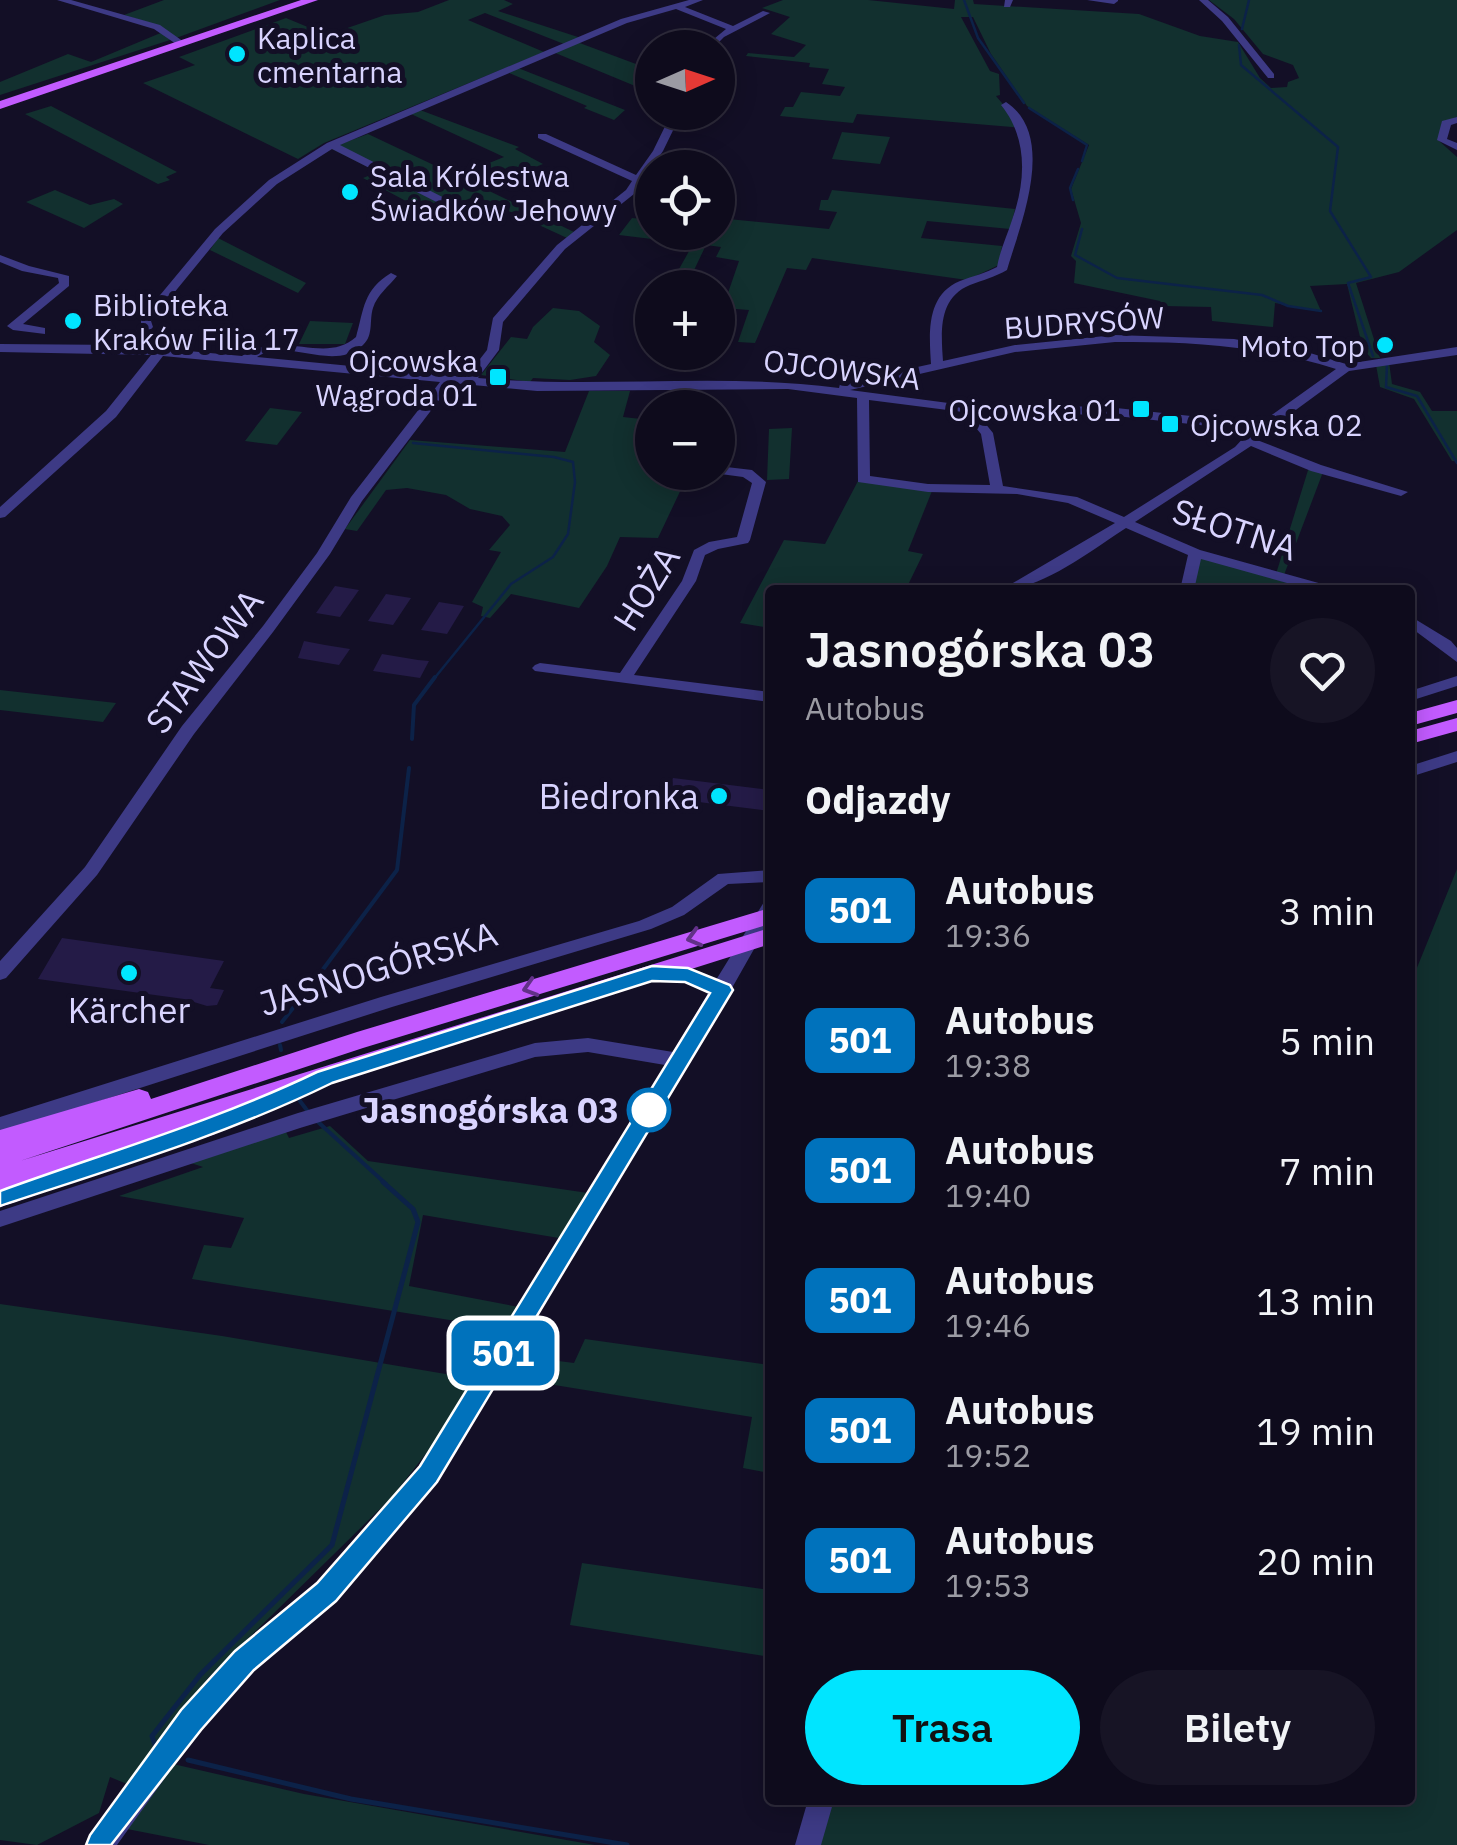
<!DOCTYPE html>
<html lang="pl">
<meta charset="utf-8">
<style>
body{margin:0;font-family:"IBM Plex Sans",sans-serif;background:#171425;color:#f1f3f6;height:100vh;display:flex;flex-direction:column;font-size:38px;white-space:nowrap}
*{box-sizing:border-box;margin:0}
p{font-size:32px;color:#9b9ba3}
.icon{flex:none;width:55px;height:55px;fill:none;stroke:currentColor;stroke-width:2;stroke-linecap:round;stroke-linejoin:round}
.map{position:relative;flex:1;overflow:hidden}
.side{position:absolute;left:765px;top:585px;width:650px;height:1220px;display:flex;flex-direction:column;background:#0e0b1c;border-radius:10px;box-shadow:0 5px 25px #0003,0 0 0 2px #2e2b3b}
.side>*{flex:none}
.badge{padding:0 20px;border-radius:15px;font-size:35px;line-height:65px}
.needle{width:65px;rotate:87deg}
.controls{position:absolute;left:635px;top:30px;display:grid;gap:20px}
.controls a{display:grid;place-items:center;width:100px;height:100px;border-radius:50%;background:#0e0b1c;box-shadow:0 5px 25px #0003,0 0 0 2px #2e2b3b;font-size:50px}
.map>.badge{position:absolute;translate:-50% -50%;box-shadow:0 0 0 5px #fff}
h2{padding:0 40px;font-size:38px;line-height:90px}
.round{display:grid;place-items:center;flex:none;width:105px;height:105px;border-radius:52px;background:#171425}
.summary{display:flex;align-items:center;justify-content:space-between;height:170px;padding:0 40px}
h1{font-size:48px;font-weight:600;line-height:75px}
.primary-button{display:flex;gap:20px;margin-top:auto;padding:20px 40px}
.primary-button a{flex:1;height:115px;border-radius:60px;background:#00e5ff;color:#111;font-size:40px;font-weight:600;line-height:115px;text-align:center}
.primary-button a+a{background:#171425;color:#f1f3f6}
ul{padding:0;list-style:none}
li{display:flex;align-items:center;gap:30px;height:130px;padding:0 40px}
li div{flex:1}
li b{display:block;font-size:38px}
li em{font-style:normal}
li .badge{min-width:110px;font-weight:700;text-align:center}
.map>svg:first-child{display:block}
.green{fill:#12302f}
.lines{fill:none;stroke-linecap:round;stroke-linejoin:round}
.stream-far2{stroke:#0c2248;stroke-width:2.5}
.stream-far1{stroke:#0c2248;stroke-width:4}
.stream{stroke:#0c2248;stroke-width:5}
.building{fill:#241b47}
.minor{fill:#3d3a85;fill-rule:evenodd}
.major{fill:#c25bff;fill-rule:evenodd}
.oneway{stroke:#623188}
.line{fill:#0072bc;stroke:#fff;stroke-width:2.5}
.poi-dot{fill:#00e5ff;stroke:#130f26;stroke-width:4}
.stop-dot{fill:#fff;stroke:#0072bc;stroke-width:5}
.labels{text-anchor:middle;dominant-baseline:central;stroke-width:10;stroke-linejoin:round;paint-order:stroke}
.far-poi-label{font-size:30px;fill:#d9d4ff;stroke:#130f26;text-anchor:start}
.far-street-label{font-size:30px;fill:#d9d4ff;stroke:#130f26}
.street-label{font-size:35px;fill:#d9d4ff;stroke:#130f26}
.poi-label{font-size:35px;fill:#d9d4ff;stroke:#130f26;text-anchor:end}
.stop-label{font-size:35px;font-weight:bold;fill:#d9d4ff;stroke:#130f26;text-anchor:end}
</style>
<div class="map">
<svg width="1457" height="1845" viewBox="0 0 1457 1845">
<rect width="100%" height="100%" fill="#130f26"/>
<path class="green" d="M 164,0 L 280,0 L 176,38 L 160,26 L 124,15 Z
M 449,0 L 504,0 L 513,4 L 498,11 L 581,38 L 564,44 L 485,13 L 468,20 L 544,52 L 324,143 L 298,159 L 143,83 L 195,65 L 179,57 L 286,18 L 327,35 L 385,15 L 418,12 Z
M 783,0 L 868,0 L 954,9 L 955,0 L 973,0 L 974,4 L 1139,14 L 1200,36 L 1238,42 L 1260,78 L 1271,88 L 1287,87 L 1288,82 L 1299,78 L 1293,65 L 1263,54 L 1234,19 L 1209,0 L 1457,0 L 1457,117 L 1442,123 L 1438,140 L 1457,157 L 1457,230 L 1399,272 L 1356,283 L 1380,358 L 1371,358 L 1363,349 L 1347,284 L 1310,286 L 1321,311 L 1275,303 L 1273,327 L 1212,321 L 1211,307 L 1164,306 L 1160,301 L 1074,283 L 1076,261 L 1071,256 L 1081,223 L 1071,189 L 1089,145 L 1027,106 L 991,54 L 973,17 L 961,17 L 990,71 L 999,74 L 1000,95 L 996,96 L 1023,128 L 857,114 L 853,123 L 780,116 L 785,107 L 793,107 L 801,92 L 840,96 L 845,87 L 822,84 L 829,69 L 809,67 L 810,63 L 746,56 L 748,53 L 794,57 L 806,45 L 771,34 L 790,17 L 762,8 Z
M 163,32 L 170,40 L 0,95 L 0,82 L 68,54 L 91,62 Z
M 577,42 L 652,70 L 652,93 L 553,52 Z
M 518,68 L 625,110 L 614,120 L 584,108 L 587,106 L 507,72 Z
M 51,106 L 177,172 L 166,177 L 170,180 L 158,184 L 25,114 Z
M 420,110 L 519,147 L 515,149 L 543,164 L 483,188 L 574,232 L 567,238 L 476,196 L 456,204 L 474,214 L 443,221 L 363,178 L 378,172 L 330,148 L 368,134 L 457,176 L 504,157 L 411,114 Z
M 842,132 L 890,137 L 880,164 L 832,159 Z
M 55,190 L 90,205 L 114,199 L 123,204 L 84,228 L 26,202 Z
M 832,190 L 1015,209 L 1010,229 L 927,221 L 921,238 L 1002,246 L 999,265 L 967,280 L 812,258 L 806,270 L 787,268 L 755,343 L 738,342 L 749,310 L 736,309 L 729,323 L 718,322 L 739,261 L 716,257 L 721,247 L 706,245 L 686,287 L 669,287 L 693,244 L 619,235 L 632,218 L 652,220 L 652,232 L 718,232 L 718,218 L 829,229 L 837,212 L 819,210 L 821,200 L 828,200 Z
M 218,238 L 306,283 L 298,293 L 210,250 Z
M 553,308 L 579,311 L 600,326 L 594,342 L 610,355 L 596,376 L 570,380 L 533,378 L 530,382 L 481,375 L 511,337 L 527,339 L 533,327 Z
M 310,321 L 353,323 L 345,344 L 299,344 Z
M 1389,362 L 1392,384 L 1420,392 L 1432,411 L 1457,411 L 1457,461 L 1452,461 L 1414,399 L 1380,387 L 1376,365 Z
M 589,391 L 630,391 L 623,417 L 641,419 L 636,450 L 641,456 L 652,457 L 655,476 L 685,481 L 658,538 L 620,537 L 607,566 L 579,608 L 511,594 L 490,618 L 481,616 L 483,607 L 472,602 L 501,552 L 489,550 L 510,525 L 502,516 L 470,509 L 446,495 L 407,488 L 386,490 L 357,531 L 345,529 L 410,440 L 565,452 Z
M 270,408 L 302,412 L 277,445 L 245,441 Z
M 792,428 L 789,479 L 767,480 L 769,429 Z
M 1309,467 L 1323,472 L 1284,575 L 1276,574 Z
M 858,481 L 932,491 L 908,551 L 923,554 L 907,587 L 917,590 L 844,590 L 803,583 L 798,590 L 770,590 L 770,628 L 740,623 L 784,540 L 825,544 Z
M 1203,558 L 1313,590 L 1219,590 L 1194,584 L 1197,561 Z
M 0,690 L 116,703 L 103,722 L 0,710 Z
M 1457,869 L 1457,1845 L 813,1845 L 828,1800 L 1410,1800 L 1410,985 Z
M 330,1126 L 368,1161 L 588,1193 L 559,1238 L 423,1215 L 409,1286 L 519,1307 L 506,1329 L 192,1279 L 204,1245 L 231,1248 L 244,1218 L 119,1196 L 203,1167 L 191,1163 L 285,1130 L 289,1138 Z
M 0,1304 L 222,1336 L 475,1379 L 435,1442 L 392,1497 L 208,1678 L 127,1784 L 110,1777 L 99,1813 L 37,1845 L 0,1840 Z
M 585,1339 L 770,1365 L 770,1473 L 743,1468 L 752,1417 L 499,1376 L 512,1355 L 574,1363 Z
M 582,1563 L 770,1590 L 770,1657 L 570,1625 Z
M 173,1764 L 304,1794 L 595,1845 L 209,1845 L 127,1829 Z"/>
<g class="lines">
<path class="stream-far2" d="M 964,0 L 978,38 L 1024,103
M 1242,29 L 1249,0
M 1239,45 L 1241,65 L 1338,147 L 1330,211 L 1371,277 L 1348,283 L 1373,356
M 1029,108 L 1087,145 L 1082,161
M 1073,200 L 1070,188 L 1078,169
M 1082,229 L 1075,255 L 1117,278 L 1262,295 L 1288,306 L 1321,311
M 1387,365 L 1386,387 L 1417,396 L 1457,463
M 413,443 L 554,457 L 573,462 L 575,482 L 568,534 L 553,557 L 511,584 L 433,680"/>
<path class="stream-far1" d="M 412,739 L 414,705 L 435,677
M 321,972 L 397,870 L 409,768
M 282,1022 L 315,980
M 280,1045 L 281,1050
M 300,1101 L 309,1113
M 317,1121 L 386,1184"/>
<path class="stream" d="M 157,1751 L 152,1736 L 200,1675 L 332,1545 L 418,1222 L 413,1209 L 383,1182
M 188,1760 L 351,1799 L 627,1845"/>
</g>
<path class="building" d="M 335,586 L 359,590 L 340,617 L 316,613 Z
M 386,594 L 411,598 L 393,625 L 368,621 Z
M 439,602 L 464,606 L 447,634 L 421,630 Z
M 304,641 L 325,645 L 350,649 L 339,665 L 298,658 Z
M 382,654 L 418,660 L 429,661 L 420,678 L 373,671 Z
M 673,778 L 770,790 L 770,811 L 667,798 Z
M 62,938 L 224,961 L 210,988 L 224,990 L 217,1005 L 207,1006 L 184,999 L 38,979 Z"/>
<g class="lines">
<path class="minor" d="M 57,0 L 71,0 L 160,25 L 184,42 L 176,44 L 154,29 Z
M 689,0 L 703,0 L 685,7 L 733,26 L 763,11 L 770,13 L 724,37 L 713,48 L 703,48 L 726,29 L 676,9 L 627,23 L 340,145 L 474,213 L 474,217 L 466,217 L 332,149 L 277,184 L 223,233 L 151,321 L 153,327 L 135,346 L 242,356 C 283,329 325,365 356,337 C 364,309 363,290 391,273 L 397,276 C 389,286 377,295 373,308 C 369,320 374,335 363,345 C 333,373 288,337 257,357 L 466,377 L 487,350 L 493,318 L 557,245 L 626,190 L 632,181 L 538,138 L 538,134 L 546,134 L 636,175 L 653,151 L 672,112 L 682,112 L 663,151 L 634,194 L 565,249 L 503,322 L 499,350 L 478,378 C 598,389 719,372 839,388 L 840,384 L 931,364 C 929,333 926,295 960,281 C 973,276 986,273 997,267 C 1000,250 1007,236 1012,220 C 1026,181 1028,138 1001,105 L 1006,102 C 1058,136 1020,225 1007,270 C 995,277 983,280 970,285 C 938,298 941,332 943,361 L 1015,345 L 1115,335 L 1234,339 L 1310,353 L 1346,364 L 1457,347 L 1457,355 L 1349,371 L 1278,423 L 1259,427 L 1260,435 L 1257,440 L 1321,465 L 1408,492 L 1401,496 L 1311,471 L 1251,446 L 1135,522 L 1200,550 L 1333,587 L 1335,590 L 1312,590 L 1201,559 L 1194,590 L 1180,590 L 1188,555 L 1126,528 C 1092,550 1041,590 1001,590 L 1115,523 L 1068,503 L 1017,494 L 928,492 L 858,482 L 857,398 L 788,389 L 537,391 L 452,383 L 362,501 L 330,554 L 273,632 L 194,734 L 97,875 L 6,978 L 0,980 L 0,961 L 85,867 L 182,726 L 263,626 L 317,553 L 351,497 L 440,382 L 163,356 L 116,417 L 5,517 L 0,518 L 0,507 L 106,411 L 151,355 L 0,352 L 0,344 L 123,345 L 141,326 L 141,318 L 215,229 L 269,180 L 327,143 L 621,19 ZM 1115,342 C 1190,341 1263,346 1336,369 L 1269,417 L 1247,422 L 1107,407 L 956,404 L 850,390 L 1015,352 ZM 869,400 L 963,412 L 981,434 L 990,485 L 928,484 L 870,476 ZM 976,412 L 1107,415 L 1246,430 L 1247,434 L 1235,447 L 1124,517 L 1077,497 L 1003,486 L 993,433 Z
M 1005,0 L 1013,0 L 1010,7 L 1004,7 Z
M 1087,0 L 1118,0 L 1118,1 L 1114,4 Z
M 1199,0 L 1208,0 L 1228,17 L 1274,74 L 1274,78 L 1268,78 L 1222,21 Z
M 1457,117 L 1457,123 L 1451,125 L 1447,139 L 1457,143 L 1457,150 L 1437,140 L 1442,121 Z
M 0,255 L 29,266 L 69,276 L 69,286 L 23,324 L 45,328 L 45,334 L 13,330 L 7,326 L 59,283 L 58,278 L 22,271 L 0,262 Z
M 718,466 L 752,470 L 766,482 L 750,540 L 748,543 L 718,549 L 705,555 L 696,581 L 634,675 L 770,692 L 770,702 L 535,671 L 532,668 L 535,665 L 540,663 L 620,673 L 682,581 L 694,550 L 709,542 L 737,537 L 752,483 L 743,477 L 713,473 L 718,472 Z
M 1410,616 L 1451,641 L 1457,648 L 1457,662 L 1410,627 Z
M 1457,676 L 1457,686 L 1410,701 L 1410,691 Z
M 1457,751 L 1457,762 L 1410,777 L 1410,766 Z
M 770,870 L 770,882 L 728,884 L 684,915 L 651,929 L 392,1007 L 0,1133 L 0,1117 L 381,997 L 639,921 L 672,907 L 718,874 Z
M 770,900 L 770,921 L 728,995 L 437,1481 L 334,1600 L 254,1670 L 200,1729 L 117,1845 L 88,1845 L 92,1836 L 182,1711 L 236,1652 L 318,1584 L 421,1467 L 665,1065 L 588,1052 L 535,1057 L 300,1128 L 0,1227 L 0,1211 L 298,1113 L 535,1043 L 588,1038 L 673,1052 L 709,992 L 686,981 L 650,978 L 647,973 L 650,968 L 688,968 L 716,980 L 764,902 Z
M 808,1800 L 834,1800 L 821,1845 L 795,1845 Z"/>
<path class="major" d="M 301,0 L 318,0 L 0,109 L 0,101 Z
M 1457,700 L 1457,713 L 1410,726 L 1410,713 Z
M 1457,718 L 1457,731 L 1410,744 L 1410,731 Z
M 770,908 L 770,924 L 363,1048 L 20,1161 L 770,928 L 770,944 L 215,1120 L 218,1127 L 215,1134 L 0,1207 L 0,1130 L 139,1089 L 148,1092 L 151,1099 L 357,1032 Z"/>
</g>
<defs><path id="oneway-chevron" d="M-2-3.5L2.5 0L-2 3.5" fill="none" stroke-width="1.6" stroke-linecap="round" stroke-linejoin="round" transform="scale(2.5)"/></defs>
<g class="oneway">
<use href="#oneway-chevron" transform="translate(694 938) rotate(164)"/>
<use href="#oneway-chevron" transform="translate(530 988) rotate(163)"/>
</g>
<path class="line" d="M 652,966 L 688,968 L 730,985 L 733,990 L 437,1482 L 336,1601 L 254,1670 L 201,1730 L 111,1845 L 86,1845 L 90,1835 L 181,1710 L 235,1651 L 317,1583 L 420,1466 L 710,993 L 685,982 L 652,981 L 332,1083 C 226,1135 112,1169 0,1206 L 0,1191 C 101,1154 213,1122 317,1072 Z"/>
<g class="poi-dot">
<circle cx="237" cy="54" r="10"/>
<circle cx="350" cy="192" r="10"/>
<circle cx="73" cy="321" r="10"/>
<circle cx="1385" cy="345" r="10"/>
<rect x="488" y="367" width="20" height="20" rx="5"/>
<rect x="1131" y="399" width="20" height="20" rx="5"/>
<rect x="1160" y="414" width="20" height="20" rx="5"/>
<circle cx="719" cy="796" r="10"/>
<circle cx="129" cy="973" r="10"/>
</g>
<circle class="stop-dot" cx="649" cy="1110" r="20"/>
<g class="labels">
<g class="far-poi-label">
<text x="257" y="37">Kaplica<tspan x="257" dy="34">cmentarna</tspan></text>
<text x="370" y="175">Sala Królestwa<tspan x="370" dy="34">Świadków Jehowy</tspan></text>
<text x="93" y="304">Biblioteka<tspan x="93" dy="34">Kraków Filia 17</tspan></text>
<text x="1365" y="345" text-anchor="end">Moto Top</text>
<text x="478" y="360" text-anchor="end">Ojcowska<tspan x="478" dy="34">Wągroda 01</tspan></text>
<text x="1121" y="409" text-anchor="end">Ojcowska 01</text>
<text x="1190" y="424">Ojcowska 02</text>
</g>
<g class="far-street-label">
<text transform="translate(1084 322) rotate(-4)">BUDRYSÓW</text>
<text transform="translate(842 369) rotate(7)">OJCOWSKA</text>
</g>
<g class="street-label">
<text transform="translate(1235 529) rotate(18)">SŁOTNA</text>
<text transform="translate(646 588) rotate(-58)">HOŻA</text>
<text transform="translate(204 661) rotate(-53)">STAWOWA</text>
<text transform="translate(378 968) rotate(-17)">JASNOGÓRSKA</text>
</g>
<g class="poi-label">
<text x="699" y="796">Biedronka</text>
<text x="129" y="1010" text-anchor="middle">Kärcher</text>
</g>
<g class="stop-label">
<text x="619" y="1110">Jasnogórska 03</text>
</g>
</g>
</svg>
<div class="controls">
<a><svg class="needle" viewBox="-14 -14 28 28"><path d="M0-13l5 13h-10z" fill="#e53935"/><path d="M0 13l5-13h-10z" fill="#9b9ba3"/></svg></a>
<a><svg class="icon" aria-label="locate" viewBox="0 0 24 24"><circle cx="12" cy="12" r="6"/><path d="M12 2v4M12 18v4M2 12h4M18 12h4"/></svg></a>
<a>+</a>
<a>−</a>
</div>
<b class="badge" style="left:503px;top:1353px;background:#0072bc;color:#fff">501</b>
<section class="side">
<div class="summary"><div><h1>Jasnogórska 03</h1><p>Autobus</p></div><a class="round"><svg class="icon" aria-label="heart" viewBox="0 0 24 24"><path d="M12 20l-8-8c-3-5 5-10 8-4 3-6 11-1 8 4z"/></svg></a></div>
<h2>Odjazdy</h2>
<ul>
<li><span class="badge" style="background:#0072bc;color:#fff">501</span><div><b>Autobus</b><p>19:36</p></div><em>3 min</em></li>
<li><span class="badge" style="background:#0072bc;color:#fff">501</span><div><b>Autobus</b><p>19:38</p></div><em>5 min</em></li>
<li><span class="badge" style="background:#0072bc;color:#fff">501</span><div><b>Autobus</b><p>19:40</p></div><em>7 min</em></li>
<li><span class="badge" style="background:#0072bc;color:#fff">501</span><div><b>Autobus</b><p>19:46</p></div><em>13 min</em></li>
<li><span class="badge" style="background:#0072bc;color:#fff">501</span><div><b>Autobus</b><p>19:52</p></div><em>19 min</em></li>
<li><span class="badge" style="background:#0072bc;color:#fff">501</span><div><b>Autobus</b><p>19:53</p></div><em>20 min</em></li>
</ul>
<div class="primary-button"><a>Trasa</a><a>Bilety</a></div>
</section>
</div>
